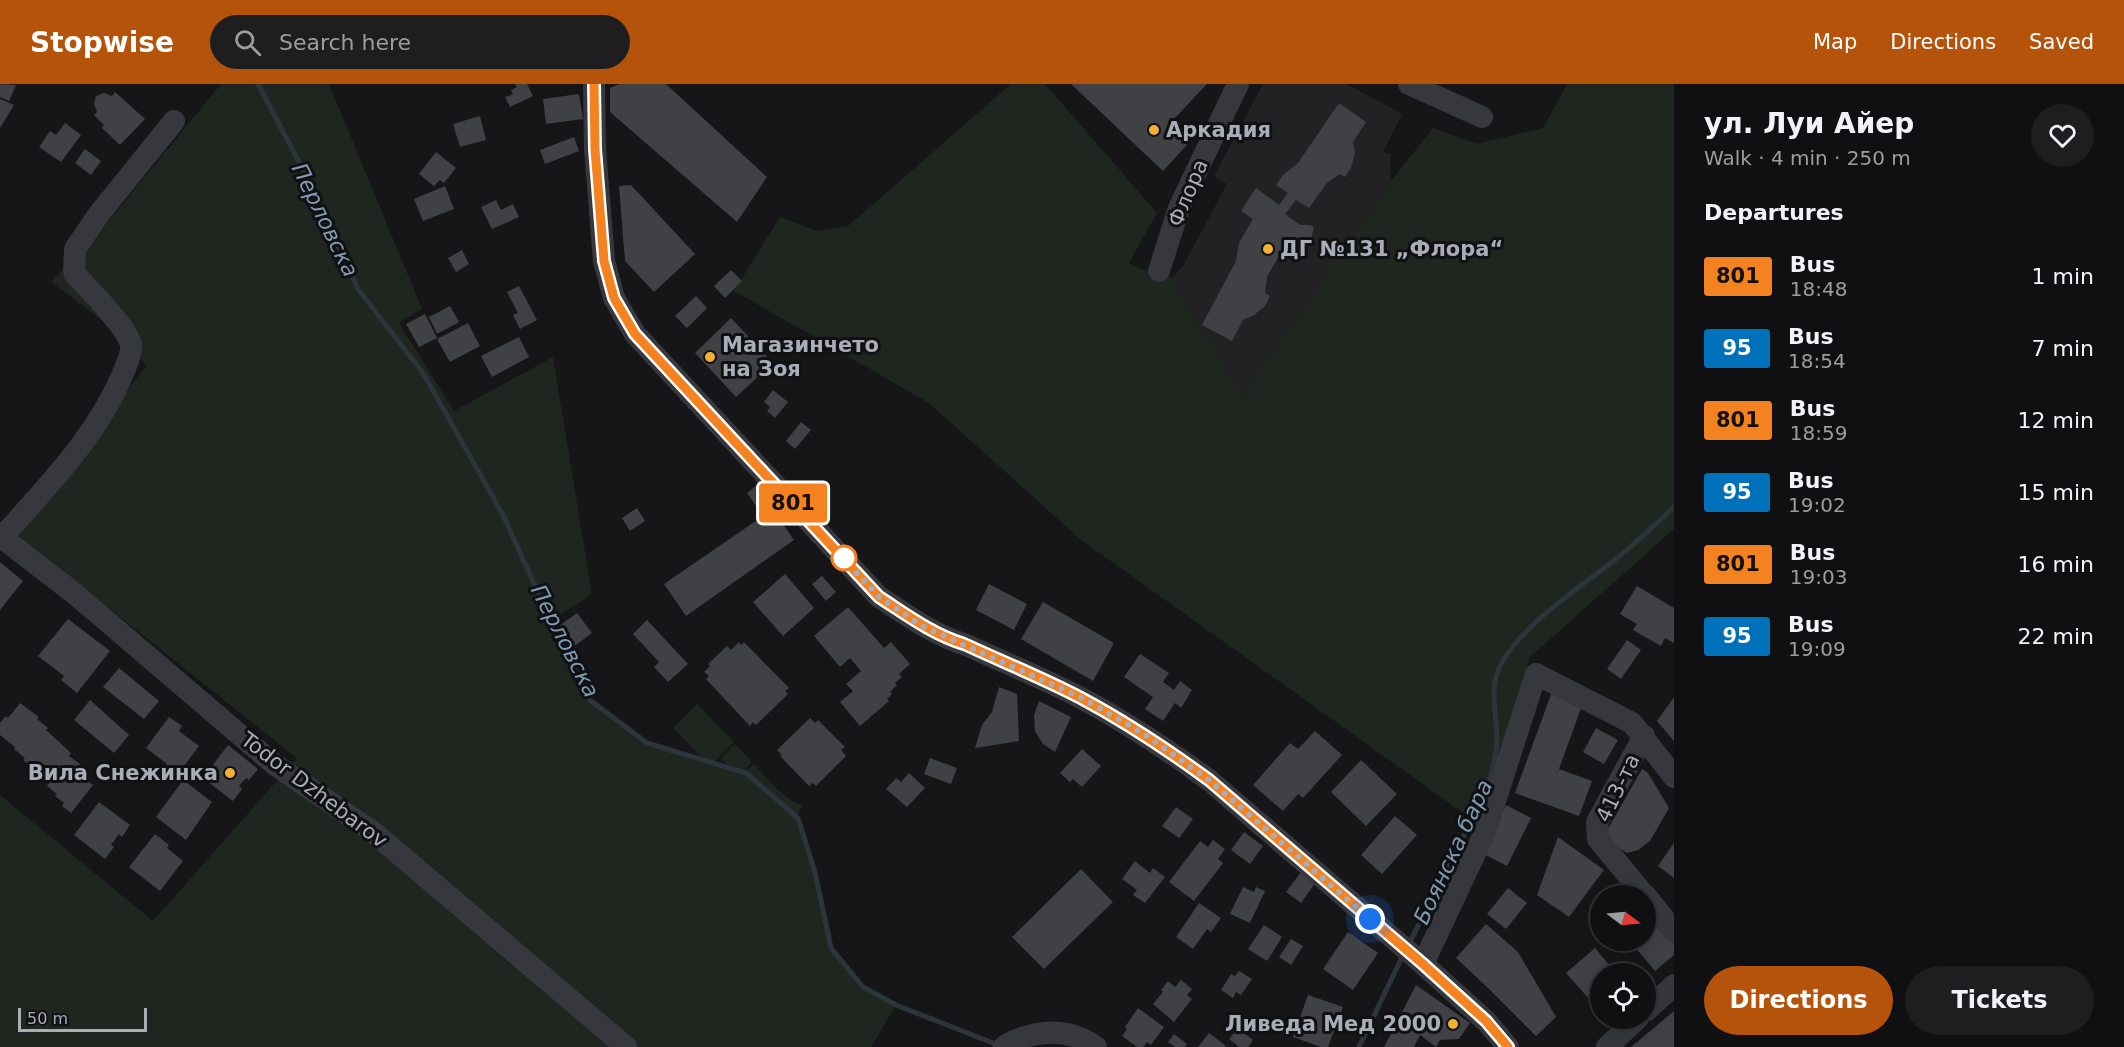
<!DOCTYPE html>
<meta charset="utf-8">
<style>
body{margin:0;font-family:"DejaVu Sans",sans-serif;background:#1e1e20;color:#f1f3f6;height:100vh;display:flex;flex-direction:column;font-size:22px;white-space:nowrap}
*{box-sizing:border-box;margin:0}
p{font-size:20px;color:#9c9d9f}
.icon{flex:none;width:33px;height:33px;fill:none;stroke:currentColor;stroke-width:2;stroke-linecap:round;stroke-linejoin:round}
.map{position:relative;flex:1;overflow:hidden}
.sheet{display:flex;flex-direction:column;background:#101012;width:450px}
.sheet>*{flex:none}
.badge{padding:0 12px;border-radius:4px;font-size:21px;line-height:39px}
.needle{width:39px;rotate:106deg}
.buttons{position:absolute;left:1590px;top:801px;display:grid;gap:12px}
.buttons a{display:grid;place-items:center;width:66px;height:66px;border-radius:50%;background:#101012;box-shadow:0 6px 24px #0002,0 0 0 2px #303032;font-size:30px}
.scale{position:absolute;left:18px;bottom:15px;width:129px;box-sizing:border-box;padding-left:6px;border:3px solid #a8adb8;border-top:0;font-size:16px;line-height:21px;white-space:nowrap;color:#a8adb8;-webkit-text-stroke:4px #111113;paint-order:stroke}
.you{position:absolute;width:30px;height:30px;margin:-15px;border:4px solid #fff;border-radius:50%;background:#1a73e8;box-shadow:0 0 0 9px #1a73e833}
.map>.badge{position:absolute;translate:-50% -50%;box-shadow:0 0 0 3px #fff}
h2{padding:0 30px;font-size:22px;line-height:54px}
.round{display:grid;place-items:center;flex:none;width:63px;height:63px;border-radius:32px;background:#1e1e20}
.headline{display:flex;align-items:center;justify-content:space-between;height:102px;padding:0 30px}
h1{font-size:28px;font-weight:700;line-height:45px}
.action{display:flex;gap:12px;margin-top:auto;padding:12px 30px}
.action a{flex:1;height:69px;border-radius:36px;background:#b45309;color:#fff;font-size:24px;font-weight:700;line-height:69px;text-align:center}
.action a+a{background:#1e1e20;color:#f1f3f6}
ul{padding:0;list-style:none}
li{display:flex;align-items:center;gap:18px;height:72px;padding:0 30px}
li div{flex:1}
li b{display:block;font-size:22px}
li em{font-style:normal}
li .badge{min-width:66px;font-weight:700;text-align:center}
header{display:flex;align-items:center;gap:36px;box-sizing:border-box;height:84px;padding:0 30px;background:#b45309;color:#fff}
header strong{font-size:28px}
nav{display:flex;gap:33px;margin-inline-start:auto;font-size:21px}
.search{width:420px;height:54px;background:#1e1e20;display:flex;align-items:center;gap:15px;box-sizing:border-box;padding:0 21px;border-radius:33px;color:#9c9d9f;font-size:22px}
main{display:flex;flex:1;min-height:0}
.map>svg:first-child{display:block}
.built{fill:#222225}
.green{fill:#1e261f}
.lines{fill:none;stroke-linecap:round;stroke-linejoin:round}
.stream{stroke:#2c353c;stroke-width:5}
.building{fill:#404145}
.minor{stroke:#37383d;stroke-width:22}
.line-casing{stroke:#fff;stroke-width:14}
.line{stroke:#f58220;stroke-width:9}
.walk{stroke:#a8adb8;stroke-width:6;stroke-dasharray:0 10.8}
.poi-dot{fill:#f2b134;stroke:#111113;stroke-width:2}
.stop-dot{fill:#fff;stroke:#f58220;stroke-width:3}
.labels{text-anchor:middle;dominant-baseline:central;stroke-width:6;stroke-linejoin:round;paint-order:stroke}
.poi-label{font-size:21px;font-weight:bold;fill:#a8adb8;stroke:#111113;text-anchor:start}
.street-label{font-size:21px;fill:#a8adb8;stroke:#111113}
.water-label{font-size:22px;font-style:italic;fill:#7f9bb3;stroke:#111113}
</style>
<header>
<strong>Stopwise</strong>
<div class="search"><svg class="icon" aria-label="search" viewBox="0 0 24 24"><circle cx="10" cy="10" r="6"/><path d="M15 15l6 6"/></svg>Search here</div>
<nav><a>Map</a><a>Directions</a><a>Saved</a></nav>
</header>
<main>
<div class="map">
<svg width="1674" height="963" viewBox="0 0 1674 963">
<rect width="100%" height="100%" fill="#161618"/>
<path class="built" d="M 1263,0 L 1347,0 L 1402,30 L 1383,68 L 1390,70 L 1391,97 L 1242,316 L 1172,194 L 1183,182 L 1227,100 L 1214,92 Z"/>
<path class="green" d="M 221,0 L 329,0 L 422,225 L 399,239 L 454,327 L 553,273 L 592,510 L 551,537 L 590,616 L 647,659 L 704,676 L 673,644 L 697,620 L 734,658 L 713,679 L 730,684 L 721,674 L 735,660 L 752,678 L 743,688 L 798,734 L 815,788 L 831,864 L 863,903 L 896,921 L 871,963 L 0,963 L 0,711 L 153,837 L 297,674 L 18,452 L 146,282 L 127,255 L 51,198 L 112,133 Z
M 1011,0 L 1045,0 L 1157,129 L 1129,179 L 1140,185 L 1172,194 L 1242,315 L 1391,97 L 1433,44 L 1477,60 L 1543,44 L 1567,0 L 1674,0 L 1674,445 L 1530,573 L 1480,741 L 1080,455 L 929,319 L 734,207 L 780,133 L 817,147 L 848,142 Z
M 754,680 C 768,695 782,714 802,722 L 797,732 L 746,687 Z"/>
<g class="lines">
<path class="stream" d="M 258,0 L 299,78 L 358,205 L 423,289 L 503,431 L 551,537 L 590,616 L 647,659 L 746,689 L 798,734 L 815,788 L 831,864 L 863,903 L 896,921 L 993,959 L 996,963
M 1409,860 L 1487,706 C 1491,690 1497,673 1497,656 C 1497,630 1488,605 1501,580 C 1522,541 1578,505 1612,478 C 1634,461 1654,442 1674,423
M 1359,963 L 1403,871"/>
</g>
<path class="building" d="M 0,0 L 16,1 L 9,17 L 0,13 Z
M 515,0 L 527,0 L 533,12 L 510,23 L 505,13 L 513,10 L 511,6 L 517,3 Z
M 619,0 L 666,0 L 767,93 L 737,138 L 610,28 L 610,4 Z
M 1071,0 L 1207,0 L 1175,34 L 1195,52 L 1163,87 Z
M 115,8 L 145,35 L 120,61 L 102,44 L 104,41 L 94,31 L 97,28 L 94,20 L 96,12 L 104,9 L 112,12 Z
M 579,10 L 583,35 L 546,40 L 543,15 Z
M 0,15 L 14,21 L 0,44 Z
M 1339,19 L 1366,38 L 1353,58 L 1355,70 L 1351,84 L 1345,93 L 1340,90 L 1327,99 L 1309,124 L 1296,116 L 1285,130 L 1300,141 L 1309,141 L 1314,143 L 1311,156 L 1307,162 L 1296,168 L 1285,161 L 1267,193 L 1265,209 L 1270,212 L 1265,222 L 1254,231 L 1243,236 L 1232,257 L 1202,241 L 1236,177 L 1239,159 L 1253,135 L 1241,127 L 1256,104 L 1279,121 L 1288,109 L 1276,101 L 1284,90 L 1298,79 Z
M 480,32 L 486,56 L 460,63 L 453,40 Z
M 65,39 L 81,51 L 61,78 L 39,63 L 50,47 L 56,51 Z
M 574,53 L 579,67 L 545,80 L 540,66 Z
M 85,65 L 101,77 L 91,91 L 75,79 Z
M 436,68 L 456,84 L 444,99 L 440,96 L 434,102 L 419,90 Z
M 631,101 L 695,170 L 654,208 L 625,177 L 619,102 Z
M 445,102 L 454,125 L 423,137 L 414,115 Z
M 496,116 L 501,126 L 513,120 L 519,133 L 492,145 L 481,123 Z
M 462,166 L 469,180 L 456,188 L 448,174 Z
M 731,186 L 742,197 L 725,214 L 714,202 Z
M 519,202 L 537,236 L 520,245 L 513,231 L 518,229 L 507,208 Z
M 696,212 L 707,224 L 687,244 L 675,232 Z
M 450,222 L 459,238 L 437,250 L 429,233 Z
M 425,230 L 437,254 L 419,263 L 406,240 Z
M 731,234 L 773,279 L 736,313 L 695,269 Z
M 468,239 L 480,262 L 450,278 L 437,255 Z
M 519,253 L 529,273 L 492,293 L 481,272 Z
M 773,306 L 788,318 L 775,334 L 767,327 L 770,323 L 764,318 Z
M 801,338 L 811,346 L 795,365 L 786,357 Z
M 756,402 L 794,456 L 686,532 L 664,500 L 763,432 L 747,409 Z
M 637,424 L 645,437 L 630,447 L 622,434 Z
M 0,478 L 23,497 L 0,526 Z
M 785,490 L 814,524 L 783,552 L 753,518 Z
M 822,492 L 836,508 L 826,517 L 812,500 Z
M 989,500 L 1027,520 L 1014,546 L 976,526 Z
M 1637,502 L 1674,524 L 1674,559 L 1665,554 L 1661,562 L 1633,546 L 1637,540 L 1620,530 Z
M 1043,518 L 1114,559 L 1093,597 L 1021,555 Z
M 848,523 L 884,564 L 891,558 L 910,580 L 899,590 L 902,593 L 895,599 L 897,601 L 890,608 L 892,610 L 887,615 L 889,617 L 860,642 L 840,618 L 853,607 L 846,600 L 861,587 L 850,574 L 840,583 L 814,552 Z
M 577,529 L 592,549 L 573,563 L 559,542 Z
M 68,535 L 110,567 L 77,609 L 61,596 L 64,592 L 38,572 Z
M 647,536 L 688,580 L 668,598 L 654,583 L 659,578 L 633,550 Z
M 1627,556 L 1641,566 L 1621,595 L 1607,585 Z
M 739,558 L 741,561 L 744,558 L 789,604 L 785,607 L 788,610 L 756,641 L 753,638 L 750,642 L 706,595 L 709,592 L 704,588 L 710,582 L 708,580 L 727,562 L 731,566 Z
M 1140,570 L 1169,589 L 1163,598 L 1174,606 L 1180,597 L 1192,606 L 1181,624 L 1175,619 L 1163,637 L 1145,625 L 1153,613 L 1124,593 Z
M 119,584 L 159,617 L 144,635 L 103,603 Z
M 999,603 L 1017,610 L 1019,657 L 975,664 L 982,641 L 992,628 Z
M 1553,605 L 1584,616 L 1559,685 L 1592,697 L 1579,732 L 1515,709 Z
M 1674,613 L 1674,657 L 1657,637 Z
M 90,616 L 129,651 L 114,669 L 74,636 Z
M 1039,617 L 1071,633 L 1055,668 L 1043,660 L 1035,647 L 1034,631 Z
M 20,619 L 39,633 L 37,635 L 48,644 L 46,646 L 71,669 L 69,672 L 80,680 L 79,683 L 87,690 L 84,694 L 93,701 L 71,729 L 62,722 L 64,719 L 55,712 L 57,710 L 47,702 L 49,699 L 23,676 L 25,674 L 14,665 L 15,663 L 0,651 L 0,639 L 6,632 L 8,634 Z
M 169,633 L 182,642 L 179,647 L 199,662 L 176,693 L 164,684 L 167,680 L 146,664 Z
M 810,634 L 815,639 L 818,636 L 845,663 L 841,666 L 846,672 L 816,702 L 813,699 L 809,702 L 780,672 L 782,671 L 777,666 Z
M 1596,644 L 1618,656 L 1604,680 L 1583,668 Z
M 1315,647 L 1342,671 L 1303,714 L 1298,710 L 1283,727 L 1253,701 L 1290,659 L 1298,665 Z
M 228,661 L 258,685 L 249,696 L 246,694 L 239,702 L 242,705 L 233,717 L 203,694 Z
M 1082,665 L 1101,682 L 1082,703 L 1073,695 L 1070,698 L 1060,689 Z
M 930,674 L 957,684 L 951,700 L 924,690 Z
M 1361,676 L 1397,710 L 1366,742 L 1331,708 Z
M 1642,685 L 1648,689 L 1669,724 L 1650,757 L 1638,766 L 1627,769 L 1612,760 L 1606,748 Z
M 909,689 L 925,704 L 907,723 L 886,705 L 896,694 L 901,698 Z
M 183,696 L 212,718 L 186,756 L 156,733 Z
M 99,718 L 130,741 L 122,753 L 119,750 L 111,761 L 114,763 L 105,775 L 74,751 Z
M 1506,721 L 1531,734 L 1507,782 L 1482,769 Z
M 1176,723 L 1193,735 L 1179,754 L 1162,742 Z
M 1395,732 L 1417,751 L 1382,790 L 1361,771 Z
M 1244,748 L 1263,762 L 1250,780 L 1231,766 Z
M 155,750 L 169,761 L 167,764 L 183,777 L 160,807 L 129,783 Z
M 1558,753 L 1604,786 L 1569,833 L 1537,811 Z
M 1213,756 L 1225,765 L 1218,775 L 1223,779 L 1194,817 L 1169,798 L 1200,757 L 1208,763 Z
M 1674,759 L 1674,794 L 1658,782 Z
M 1135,777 L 1150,789 L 1153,784 L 1165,793 L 1145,819 L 1133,811 L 1137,806 L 1122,795 Z
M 1081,785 L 1113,818 L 1044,885 L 1012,853 Z
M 1301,788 L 1316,798 L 1301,819 L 1286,808 Z
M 1626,801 L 1634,812 L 1613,812 Z
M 1243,803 L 1254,808 L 1256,803 L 1265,807 L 1250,839 L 1230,830 Z
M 1508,804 L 1527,819 L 1506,845 L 1487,830 Z
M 1199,819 L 1221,834 L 1211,848 L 1207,845 L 1193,865 L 1176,853 Z
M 1646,825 L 1674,859 L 1674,871 L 1655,887 L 1629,856 L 1646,856 Z
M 1486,840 L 1518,868 L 1556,933 L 1536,952 L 1487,903 L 1456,874 Z
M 1264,841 L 1282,853 L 1267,877 L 1248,865 Z
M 1348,848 L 1378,869 L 1353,906 L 1323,885 Z
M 1291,855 L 1303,862 L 1291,881 L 1279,873 Z
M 1595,864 L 1617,890 L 1600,890 L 1600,923 L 1598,925 L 1566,889 Z
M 1239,887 L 1252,895 L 1241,911 L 1236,908 L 1233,914 L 1221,906 L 1231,890 L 1235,892 Z
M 1181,896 L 1192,905 L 1187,911 L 1192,915 L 1174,938 L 1153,920 L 1163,908 L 1161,906 L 1168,897 L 1175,903 Z
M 1416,901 L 1470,939 L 1459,955 L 1440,956 L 1436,963 L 1420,951 L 1414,963 L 1384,963 Z
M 1308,911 L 1343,923 L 1328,963 L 1321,963 L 1293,953 Z
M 1138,924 L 1164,943 L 1151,961 L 1147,958 L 1143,963 L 1137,963 L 1122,952 L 1127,945 L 1125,943 Z
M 1674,927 L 1674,963 L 1631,963 Z
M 1238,944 L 1253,956 L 1248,963 L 1239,963 L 1229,955 Z
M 1209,949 L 1226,962 L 1224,963 L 1198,963 Z
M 1174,950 L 1187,960 L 1185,963 L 1175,963 L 1168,958 Z"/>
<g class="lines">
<path class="minor" d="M 594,0 L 595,65 L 604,177 L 614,214 L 635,250 L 879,513 C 907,531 932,550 964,560 C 1003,578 1043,594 1081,614 C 1126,638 1168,666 1209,696 L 1423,880 L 1486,937 L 1508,963
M 1409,0 L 1482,33
M 1159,187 L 1179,124 L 1238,0
M 0,452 L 75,510 L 274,680 L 373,748 L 626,963
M 2,453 C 47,403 98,351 124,287 C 127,280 132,269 131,261 C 127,242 88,205 74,189 L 75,165 L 99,130 L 174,37
M 1644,652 L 1597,738 L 1598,755 L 1645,812
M 1646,812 L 1674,847
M 1423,880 L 1485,748 L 1536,590 L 1632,639 L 1674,693
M 1646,927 L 1674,901
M 1004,963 C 1009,958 1015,957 1022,954 C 1048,945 1073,947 1096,963
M 1607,963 L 1638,934"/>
</g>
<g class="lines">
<g class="line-casing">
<path id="line" d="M 594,0 L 595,65 L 604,177 L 614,214 L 635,250 L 879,513 C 907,531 932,550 964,560 C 1003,578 1043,594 1081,614 C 1126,638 1168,666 1209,696 L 1423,880 L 1486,937 L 1508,963"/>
</g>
<use href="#line" class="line"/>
<path class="walk" d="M 844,474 L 839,470 L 879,513 L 922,542 L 1080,613 L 1144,650 L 1209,696 L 1370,835"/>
</g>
<g class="poi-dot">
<circle cx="1154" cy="46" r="6"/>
<circle cx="1268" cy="165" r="6"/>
<circle cx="710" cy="273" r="6"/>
<circle cx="230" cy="689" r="6"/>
<circle cx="1453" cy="940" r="6"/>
</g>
<circle class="stop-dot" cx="844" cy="474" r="12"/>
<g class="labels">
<g class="poi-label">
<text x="1166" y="46">Аркадия</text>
<text x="1280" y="165">ДГ №131 „Флора“</text>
<text x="722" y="261">Магазинчето<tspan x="722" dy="24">на Зоя</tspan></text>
<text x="218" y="689" text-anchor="end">Вила Снежинка</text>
<text x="1441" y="940" text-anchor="end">Ливеда Мед 2000</text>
</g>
<g class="street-label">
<text transform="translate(1188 109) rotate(-67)">Флора</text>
<text transform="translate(1618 704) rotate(-64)">413-та</text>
<text transform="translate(314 706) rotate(37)">Todor Dzhebarov</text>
</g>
<g class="water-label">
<text transform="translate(325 136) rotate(64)">Перловска</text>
<text transform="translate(565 557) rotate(63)">Перловска</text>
<text transform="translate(1453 768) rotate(-65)">Боянска бара</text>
</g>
</g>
</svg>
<div class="buttons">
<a><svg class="needle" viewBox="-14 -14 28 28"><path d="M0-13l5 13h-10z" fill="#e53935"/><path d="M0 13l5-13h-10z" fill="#9c9d9f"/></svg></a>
<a><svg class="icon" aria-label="locate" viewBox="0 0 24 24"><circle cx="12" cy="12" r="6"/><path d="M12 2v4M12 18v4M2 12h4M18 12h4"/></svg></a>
</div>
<div class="scale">50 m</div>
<div class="you" style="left:1370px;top:835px"></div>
<b class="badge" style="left:793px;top:419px;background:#f58220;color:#111">801</b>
</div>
<section class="sheet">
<div class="headline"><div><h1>ул. Луи Айер</h1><p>Walk · 4 min · 250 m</p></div><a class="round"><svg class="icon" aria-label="heart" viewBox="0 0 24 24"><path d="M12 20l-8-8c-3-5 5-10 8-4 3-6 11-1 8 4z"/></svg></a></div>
<h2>Departures</h2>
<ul>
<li><span class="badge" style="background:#f58220;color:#111">801</span><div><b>Bus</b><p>18:48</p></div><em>1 min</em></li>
<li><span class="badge" style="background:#0072bc;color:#fff">95</span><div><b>Bus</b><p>18:54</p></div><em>7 min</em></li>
<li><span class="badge" style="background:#f58220;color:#111">801</span><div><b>Bus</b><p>18:59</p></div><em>12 min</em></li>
<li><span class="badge" style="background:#0072bc;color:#fff">95</span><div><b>Bus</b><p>19:02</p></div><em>15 min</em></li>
<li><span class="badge" style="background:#f58220;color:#111">801</span><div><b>Bus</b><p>19:03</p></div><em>16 min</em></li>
<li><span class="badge" style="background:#0072bc;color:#fff">95</span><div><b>Bus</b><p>19:09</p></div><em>22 min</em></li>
</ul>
<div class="action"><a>Directions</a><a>Tickets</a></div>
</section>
</main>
